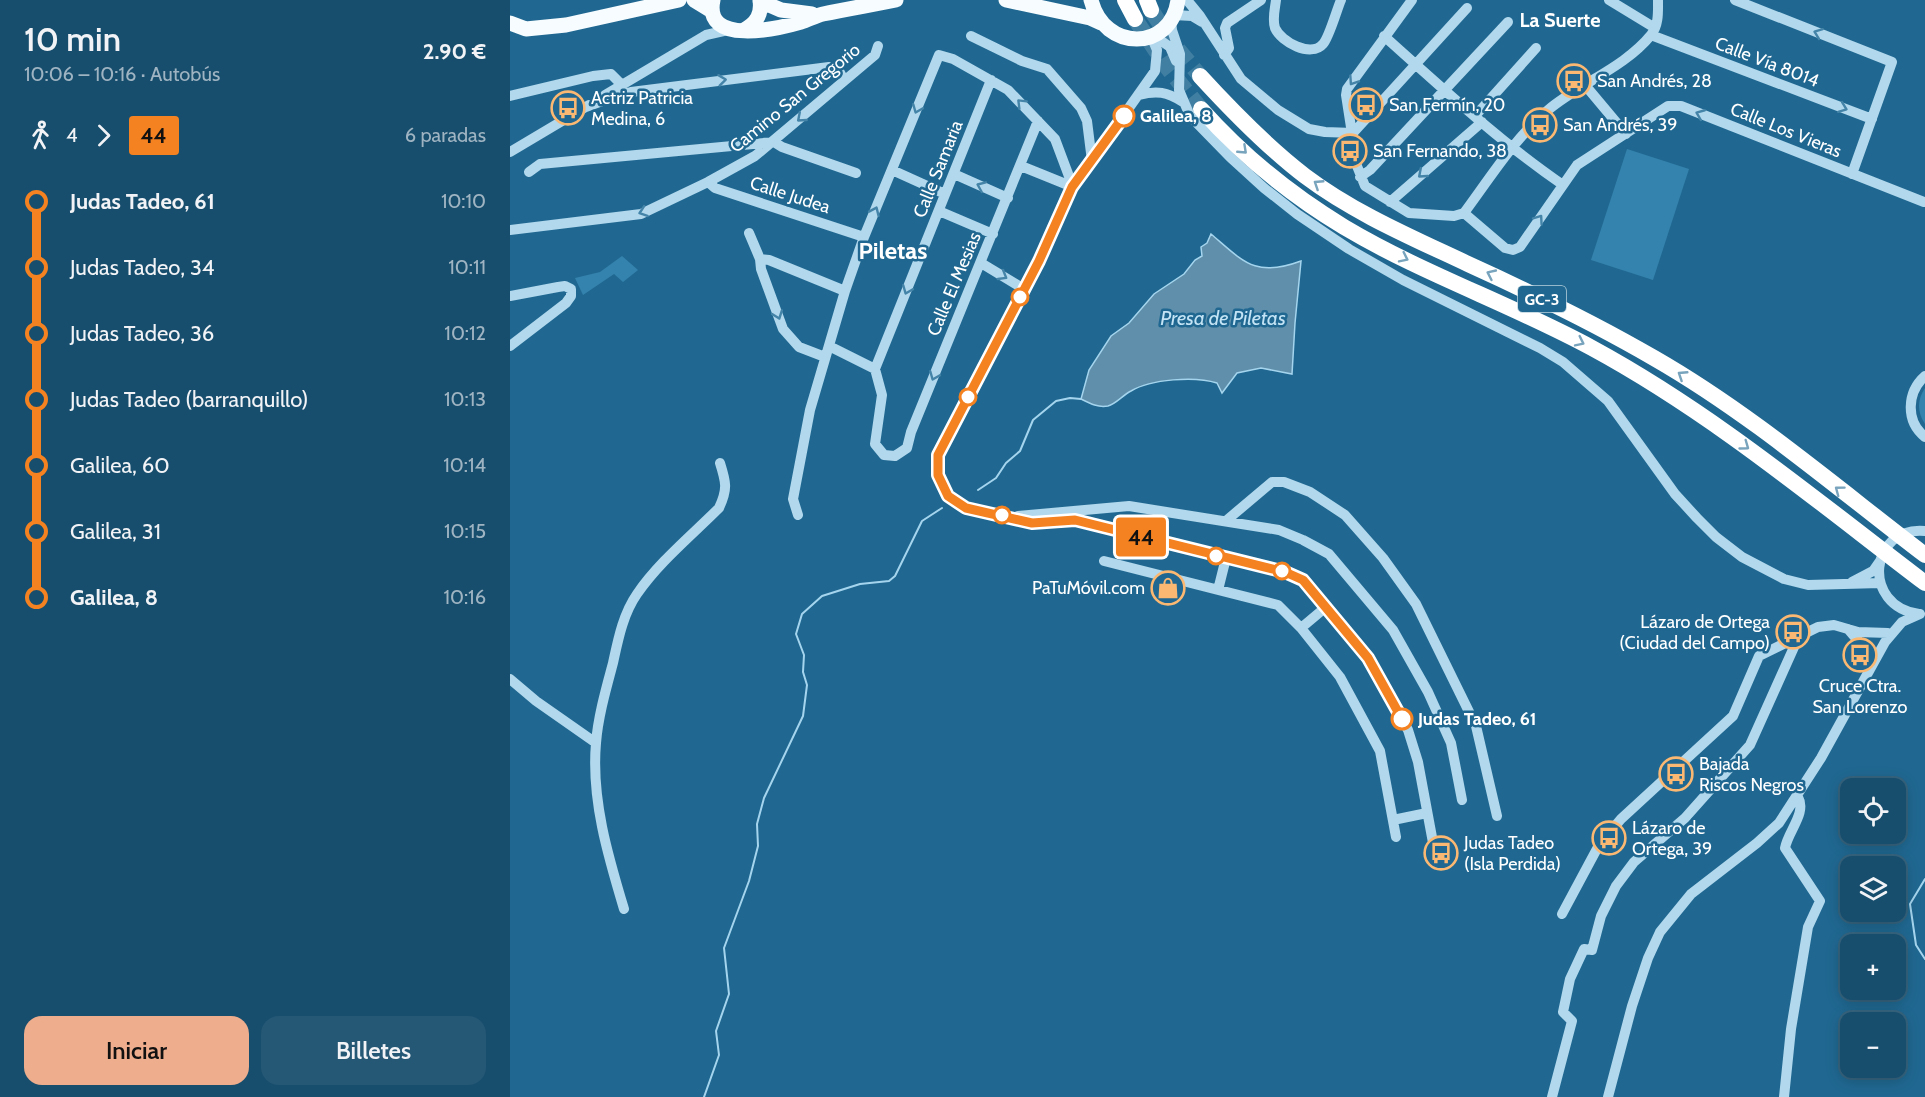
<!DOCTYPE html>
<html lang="es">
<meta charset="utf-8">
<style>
body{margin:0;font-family:Cabin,sans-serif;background:#255875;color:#f1f3f6;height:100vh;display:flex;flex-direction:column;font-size:22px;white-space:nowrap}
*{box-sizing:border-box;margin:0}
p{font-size:20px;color:#9fb4c2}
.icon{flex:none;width:33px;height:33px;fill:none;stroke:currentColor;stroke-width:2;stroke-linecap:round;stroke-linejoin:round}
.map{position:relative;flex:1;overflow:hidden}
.side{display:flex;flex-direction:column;background:#184e6d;width:510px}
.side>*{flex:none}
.badge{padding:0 12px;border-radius:4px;font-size:21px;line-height:39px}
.fabs{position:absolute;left:1330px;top:778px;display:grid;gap:12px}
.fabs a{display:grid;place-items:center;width:66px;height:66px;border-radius:12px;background:#184e6d;box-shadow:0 3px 15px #0003,0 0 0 2px #366580;font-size:30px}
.map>.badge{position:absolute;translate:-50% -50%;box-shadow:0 0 0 3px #fff}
.legs{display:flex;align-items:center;gap:9px;height:66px;padding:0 24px;font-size:20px}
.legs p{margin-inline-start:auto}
.summary{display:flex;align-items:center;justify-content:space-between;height:102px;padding:0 24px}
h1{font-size:33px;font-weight:600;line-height:45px}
.cta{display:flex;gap:12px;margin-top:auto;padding:12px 24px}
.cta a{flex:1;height:69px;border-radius:18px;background:#eead8d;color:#111;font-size:24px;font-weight:600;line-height:69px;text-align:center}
.cta a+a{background:#255875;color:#f1f3f6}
ul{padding:0 24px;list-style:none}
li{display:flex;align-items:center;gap:21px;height:66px;font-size:22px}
li i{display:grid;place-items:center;width:9px;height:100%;margin:0 8px;background:currentColor}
li i::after{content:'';width:15px;height:15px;margin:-8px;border:4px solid;border-radius:50%;background:#184e6d}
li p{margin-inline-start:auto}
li:first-child i{background:linear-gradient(#0000 50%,currentColor 0)}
li:last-child i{background:linear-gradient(currentColor 50%,#0000 0)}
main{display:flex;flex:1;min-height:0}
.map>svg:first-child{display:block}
.green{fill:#3483ae}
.water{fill:#5f8faa;stroke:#a5d5ee;stroke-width:1.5}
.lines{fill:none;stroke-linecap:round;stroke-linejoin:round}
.stream{stroke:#a5d5ee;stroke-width:2}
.highway-tunnel{stroke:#417fa2;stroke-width:16;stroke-dasharray:16 8;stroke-linecap:butt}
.minor{stroke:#b1d8ed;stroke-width:10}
.major{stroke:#f7fcff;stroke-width:15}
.highway{stroke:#fff;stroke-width:16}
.oneway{stroke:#4484a8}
.oneway2{stroke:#79a4bd}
.line-1-casing{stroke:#fff;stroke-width:14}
.line-1{stroke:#f58220;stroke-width:9}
.stop-1-dot{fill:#fff;stroke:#f58220;stroke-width:3}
.labels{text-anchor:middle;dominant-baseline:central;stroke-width:5;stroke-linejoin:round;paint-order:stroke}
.shield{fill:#206891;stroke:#bcd2de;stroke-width:1.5}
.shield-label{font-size:16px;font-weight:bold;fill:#fff}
.street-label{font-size:18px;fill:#fff;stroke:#206891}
.poi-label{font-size:18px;fill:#fff;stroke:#206891;text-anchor:start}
.stop-label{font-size:18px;font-weight:bold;fill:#fff;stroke:#206891;text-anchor:start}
.neighbourhood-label{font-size:20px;font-weight:bold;fill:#fff;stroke:#206891}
.water-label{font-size:20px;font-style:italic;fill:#c4e4f5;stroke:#206891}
.district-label{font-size:24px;font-weight:bold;fill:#fff;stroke:#206891}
</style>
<main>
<section class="side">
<div class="summary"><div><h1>10 min</h1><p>10:06 – 10:16 · Autobús</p></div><b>2.90 €</b></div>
<div class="legs"><svg class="icon" aria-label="walk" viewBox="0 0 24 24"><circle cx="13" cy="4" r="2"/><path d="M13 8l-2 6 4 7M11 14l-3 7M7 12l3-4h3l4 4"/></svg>4<svg class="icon" aria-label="forward" viewBox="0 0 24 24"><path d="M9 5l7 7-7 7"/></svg><b class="badge" style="background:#f58220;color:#111">44</b><p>6 paradas</p></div>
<ul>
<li><i style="color:#f58220"></i><b>Judas Tadeo, 61</b><p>10:10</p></li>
<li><i style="color:#f58220"></i><span>Judas Tadeo, 34</span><p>10:11</p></li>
<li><i style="color:#f58220"></i><span>Judas Tadeo, 36</span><p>10:12</p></li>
<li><i style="color:#f58220"></i><span>Judas Tadeo (barranquillo)</span><p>10:13</p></li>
<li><i style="color:#f58220"></i><span>Galilea, 60</span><p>10:14</p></li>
<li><i style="color:#f58220"></i><span>Galilea, 31</span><p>10:15</p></li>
<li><i style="color:#f58220"></i><b>Galilea, 8</b><p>10:16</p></li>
</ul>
<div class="cta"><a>Iniciar</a><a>Billetes</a></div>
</section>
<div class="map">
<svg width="1415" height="1097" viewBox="0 0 1415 1097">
<rect width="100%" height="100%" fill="#206891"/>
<path class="green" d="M 1117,149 L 1179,169 L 1143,280 L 1081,260 Z
M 112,256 L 128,270 L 113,282 L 104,274 L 73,295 L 65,278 L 90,272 Z
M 1415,388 L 1415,424 C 1407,412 1407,400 1415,388 Z"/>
<path class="water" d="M 701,234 C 734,262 745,278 791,261 L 785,323 L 782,374 L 751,368 L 727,373 L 712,393 L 707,383 C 685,376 641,379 621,391 C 613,395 606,404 598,406 C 588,408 579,403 571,399 L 579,370 L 601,336 L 619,323 L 644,294 L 674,274 L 685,260 L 692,256 L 691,247 L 697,243 Z"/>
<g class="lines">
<path class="stream" d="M 468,490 L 486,478 L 496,463 L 510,451 L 523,420 L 546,401 L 560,398 L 571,399
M 1415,879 L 1400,904 L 1406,945 L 1415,959
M 194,1097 L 209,1055 L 206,1031 L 219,994 L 214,948 L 239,881 L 248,846 L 247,824 L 254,798 L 293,716 L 297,685 L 293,672 L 294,655 L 286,634 L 292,614 L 312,596 L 350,584 L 379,581 L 385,576 L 412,521 L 432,508"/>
<path class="highway-tunnel" d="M 641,10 L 662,42 L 690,76
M 625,19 L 656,66 L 691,109"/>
<path class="minor" d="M 677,0 L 690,16 L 731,79 L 768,110 L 799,129 L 815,132 L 843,133 L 957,8
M 766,0 C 765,9 762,19 765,28 C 771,42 801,58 813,44 C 819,38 827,9 831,0
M 902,0 L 837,89 L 836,95 L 847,166 L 855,186 L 899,213 L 944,216 L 954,213
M 1099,0 L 1145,28
M 1225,0 L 1382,62 L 1342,174
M 664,15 L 682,16 L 692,22
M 661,20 L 662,30 L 670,54 L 669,90 L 680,116 L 720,157 L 754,188 L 787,214 L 839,249 L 893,280 L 1030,348 L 1053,362 L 1098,401 L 1165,494 L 1187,518 L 1206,537 L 1232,557 L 1274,579 L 1298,585 L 1370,583
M 643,35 L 660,47 L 666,61
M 1141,35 L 1362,119
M 461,36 L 512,61 L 537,69 L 571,108 L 577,121 L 582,161
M 641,36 L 647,50 L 645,71 L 563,187 L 529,261 L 428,455 L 428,475 L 438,496 L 456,508 L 522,523 L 565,521 L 775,571 L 793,580 L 858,658 L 898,730 L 908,762 L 924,848 L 920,859
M 874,36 C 932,88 989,141 1053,185
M 714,55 L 719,48 L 715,28 L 717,23 L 751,0
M 1075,85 L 1116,134
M 95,95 L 196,35 L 218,30
M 629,95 C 647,90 657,92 673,102
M 0,96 L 83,76 L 101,74 L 112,85
M 73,108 L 106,96 L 121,92 L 319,67 L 329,71 L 334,80
M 965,116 L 1026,48
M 0,152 L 79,105
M 511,166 L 563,187
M 382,170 L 435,194
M 19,172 L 30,164 L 264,142 L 272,147 L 346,173
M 444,174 L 498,198
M 850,177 L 860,170 L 998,22
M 198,182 L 205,188 L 354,237
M 880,202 L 972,122
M 429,211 L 483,234
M 954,213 L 995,248 L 1003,250 L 1010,247 L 1067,165 L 1158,106 L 1171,106 L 1414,202
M 954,213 C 980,178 1004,139 1038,110 C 1070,83 1114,68 1141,35 C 1149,25 1148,12 1148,0
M 0,230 L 131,214 L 198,182 L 245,156 L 365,55 L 368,46
M 239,233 L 250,259 L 251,269 L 273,329 L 289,347 L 315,357
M 250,259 L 259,260 L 335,291
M 471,263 L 514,289
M 0,296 L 48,287 L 55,286 L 61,289 L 61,296 L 56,303 L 0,346
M 319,346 L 365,369 L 372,395 L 365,444 L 374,455 L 385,456 L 397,448 L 401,432 L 528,121
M 365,369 L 481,80
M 1415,376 C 1397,392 1395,421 1415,437
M 288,515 L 283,499 L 300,410 L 335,291 L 354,237 L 429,55 L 443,59 L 498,90 L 545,139 L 563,187
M 508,516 L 619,506 L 769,530 L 793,540 L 819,554 L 883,630 L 918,692 L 941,743 L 952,800
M 717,520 L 762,482 L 774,482 L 800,492 L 835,515 L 873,558 L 906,604 L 966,726 L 987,816
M 594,561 L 768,605 L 791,628 L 830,677 L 870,751 L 886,837
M 1342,582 L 1363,571 L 1370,561
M 708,590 L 716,558
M 1409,614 C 1351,606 1359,526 1415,531
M 791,628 L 816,607
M 1338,629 L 1350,643 L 1358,672
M 0,679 L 26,701 L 86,743
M 883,820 L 917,813
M 114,909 C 98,856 81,799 86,743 C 88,717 96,689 103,663 C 108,640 113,614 127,594 C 149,562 181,536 209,508 C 218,489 216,482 210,463
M 1052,914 L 1089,845 L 1111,819 L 1223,716 L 1249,656 L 1308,627 L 1324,625 L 1348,632 L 1378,633
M 1042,1097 L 1062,1021 L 1053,1012 L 1060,979 L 1074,949 L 1082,950 L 1091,916 L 1106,886 L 1124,862 L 1175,818 L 1240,745 L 1289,636
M 1098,1097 L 1122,1006 L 1138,958 L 1150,932 L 1181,894 L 1247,843 L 1269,823 L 1311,758 L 1375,642 L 1392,622 L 1410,614
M 1274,1097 L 1281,1029 L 1298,927 L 1310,901 L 1275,848 C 1278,831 1297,813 1288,797"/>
<path class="major" d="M 184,0 L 202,11
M 203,0 C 193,46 267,29 291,22 C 298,20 305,16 313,14 C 337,9 361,5 386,0
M 496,0 L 580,18 L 591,23
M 581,0 C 594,52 661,52 668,0
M 250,1 L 271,10 L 302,14
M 0,23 L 16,29 L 56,25 L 169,0
M 234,30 C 247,23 252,14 250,0"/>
<path class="highway" d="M 615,0 L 625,19
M 637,0 L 641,10
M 690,76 C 723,112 757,147 795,176 C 844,213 903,238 958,264 C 1022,293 1084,323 1144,358 C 1240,413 1327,488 1415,555
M 691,109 C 732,155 781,195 834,227 C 913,274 1001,304 1082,348 C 1202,413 1307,501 1415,583"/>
</g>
<defs><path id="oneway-chevron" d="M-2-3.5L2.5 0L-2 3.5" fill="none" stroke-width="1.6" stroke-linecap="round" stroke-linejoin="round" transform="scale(1.5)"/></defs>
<g class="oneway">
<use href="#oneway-chevron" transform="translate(1308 33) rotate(-159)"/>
<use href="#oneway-chevron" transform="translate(212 80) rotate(-7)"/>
<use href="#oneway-chevron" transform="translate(843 81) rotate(124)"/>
<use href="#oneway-chevron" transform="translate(511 103) rotate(-135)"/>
<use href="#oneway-chevron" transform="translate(1333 108) rotate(21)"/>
<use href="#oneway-chevron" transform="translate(407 109) rotate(112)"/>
<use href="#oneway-chevron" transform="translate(1190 114) rotate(-158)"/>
<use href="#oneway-chevron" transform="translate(291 118) rotate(139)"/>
<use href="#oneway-chevron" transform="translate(912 174) rotate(139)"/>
<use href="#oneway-chevron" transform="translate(471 186) rotate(-157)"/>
<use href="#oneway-chevron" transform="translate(365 211) rotate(-66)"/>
<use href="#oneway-chevron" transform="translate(133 212) rotate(161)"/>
<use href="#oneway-chevron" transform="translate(1029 219) rotate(-55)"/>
<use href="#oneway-chevron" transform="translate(493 276) rotate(31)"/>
<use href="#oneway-chevron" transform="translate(397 290) rotate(112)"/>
<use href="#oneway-chevron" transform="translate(268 315) rotate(70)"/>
<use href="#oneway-chevron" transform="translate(424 376) rotate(112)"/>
</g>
<g class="oneway2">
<use href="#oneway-chevron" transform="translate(733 150) rotate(43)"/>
<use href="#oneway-chevron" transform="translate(808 184) rotate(-147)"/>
<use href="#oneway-chevron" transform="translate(894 258) rotate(26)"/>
<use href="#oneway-chevron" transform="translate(981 274) rotate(-155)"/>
<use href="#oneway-chevron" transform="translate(1070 342) rotate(26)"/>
<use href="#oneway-chevron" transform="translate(1172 375) rotate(-147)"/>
<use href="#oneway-chevron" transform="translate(1235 446) rotate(36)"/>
<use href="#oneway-chevron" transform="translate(1329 490) rotate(-143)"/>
</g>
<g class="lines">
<g class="line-1-casing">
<path id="line-1" d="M 614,116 L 562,187 L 529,261 L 428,455 L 428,475 L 438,496 L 456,508 L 522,523 L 565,520 L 775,572 L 793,580 L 858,658 L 892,719"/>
</g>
<use href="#line-1" class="line-1"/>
</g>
<defs>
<g id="bus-ring" transform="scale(1.725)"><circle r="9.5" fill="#206891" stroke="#fab872" stroke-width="1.5"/><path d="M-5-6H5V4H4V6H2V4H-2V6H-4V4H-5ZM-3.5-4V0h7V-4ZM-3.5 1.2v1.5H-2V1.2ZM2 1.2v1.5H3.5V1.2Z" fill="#fab872"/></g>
<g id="shop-ring" transform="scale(1.725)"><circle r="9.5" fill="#206891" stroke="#fab872" stroke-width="1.5"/><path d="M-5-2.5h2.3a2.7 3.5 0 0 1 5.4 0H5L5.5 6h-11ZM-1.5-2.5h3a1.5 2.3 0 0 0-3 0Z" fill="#fab872"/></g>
</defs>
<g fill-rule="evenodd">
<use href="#bus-ring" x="1064" y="81"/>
<use href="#bus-ring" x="856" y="105"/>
<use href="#bus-ring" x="58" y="108"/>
<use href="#bus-ring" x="1030" y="125"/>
<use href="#bus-ring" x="840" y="151"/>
<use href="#shop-ring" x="658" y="588"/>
<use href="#bus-ring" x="1283" y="632"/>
<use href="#bus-ring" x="1350" y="655"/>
<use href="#bus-ring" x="1166" y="774"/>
<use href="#bus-ring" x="1099" y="838"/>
<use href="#bus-ring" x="931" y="853"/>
</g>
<g class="stop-1-dot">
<circle cx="614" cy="116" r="10"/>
<circle cx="510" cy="297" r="8"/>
<circle cx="458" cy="397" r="8"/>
<circle cx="492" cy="515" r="8"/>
<circle cx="706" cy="556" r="8"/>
<circle cx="772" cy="571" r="8"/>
<circle cx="892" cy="719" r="10"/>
</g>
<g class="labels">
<rect class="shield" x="1008" y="286" width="48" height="26" rx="4.5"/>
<g class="shield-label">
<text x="1032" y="299">GC-3</text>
</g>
<g class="street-label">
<text transform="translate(1257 62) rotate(21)">Calle Vía 8014</text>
<text transform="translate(285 98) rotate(-39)">Camino San Gregorio</text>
<text transform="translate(1276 130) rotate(22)">Calle Los Vieras</text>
<text transform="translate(428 169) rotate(-68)">Calle Samaria</text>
<text transform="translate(280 195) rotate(18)">Calle Judea</text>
<text transform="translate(444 284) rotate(-67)">Calle El Mesias</text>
</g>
<g class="poi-label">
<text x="1087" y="81">San Andrés, 28</text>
<text x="81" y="98">Actriz Patricia<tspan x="81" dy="21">Medina, 6</tspan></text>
<text x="879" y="105">San Fermín, 20</text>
<text x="1053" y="125">San Andrés, 39</text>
<text x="863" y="151">San Fernando, 38</text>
<text x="635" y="588" text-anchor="end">PaTuMóvil.com</text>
<text x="1260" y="622" text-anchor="end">Lázaro de Ortega<tspan x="1260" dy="21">(Ciudad del Campo)</tspan></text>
<text x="1350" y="686" text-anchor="middle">Cruce Ctra.<tspan x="1350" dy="21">San Lorenzo</tspan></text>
<text x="1189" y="764">Bajada<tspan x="1189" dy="21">Riscos Negros</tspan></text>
<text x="1122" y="828">Lázaro de<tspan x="1122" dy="21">Ortega, 39</tspan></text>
<text x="954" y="843">Judas Tadeo<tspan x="954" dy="21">(Isla Perdida)</tspan></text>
</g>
<g class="stop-label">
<text x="630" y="116">Galilea, 8</text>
<text x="908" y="719">Judas Tadeo, 61</text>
</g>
<g class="neighbourhood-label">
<text x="1050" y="20">La Suerte</text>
</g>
<g class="water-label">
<text x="713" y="318">Presa de Piletas</text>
</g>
<g class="district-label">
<text x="383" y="250">Piletas</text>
</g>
</g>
</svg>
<div class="fabs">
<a><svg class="icon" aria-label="locate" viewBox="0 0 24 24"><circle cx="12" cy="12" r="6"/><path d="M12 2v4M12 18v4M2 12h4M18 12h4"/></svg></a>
<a><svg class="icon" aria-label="layers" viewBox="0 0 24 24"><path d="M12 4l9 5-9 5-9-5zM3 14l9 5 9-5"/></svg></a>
<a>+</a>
<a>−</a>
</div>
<b class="badge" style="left:631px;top:537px;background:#f58220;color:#111">44</b>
</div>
</main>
